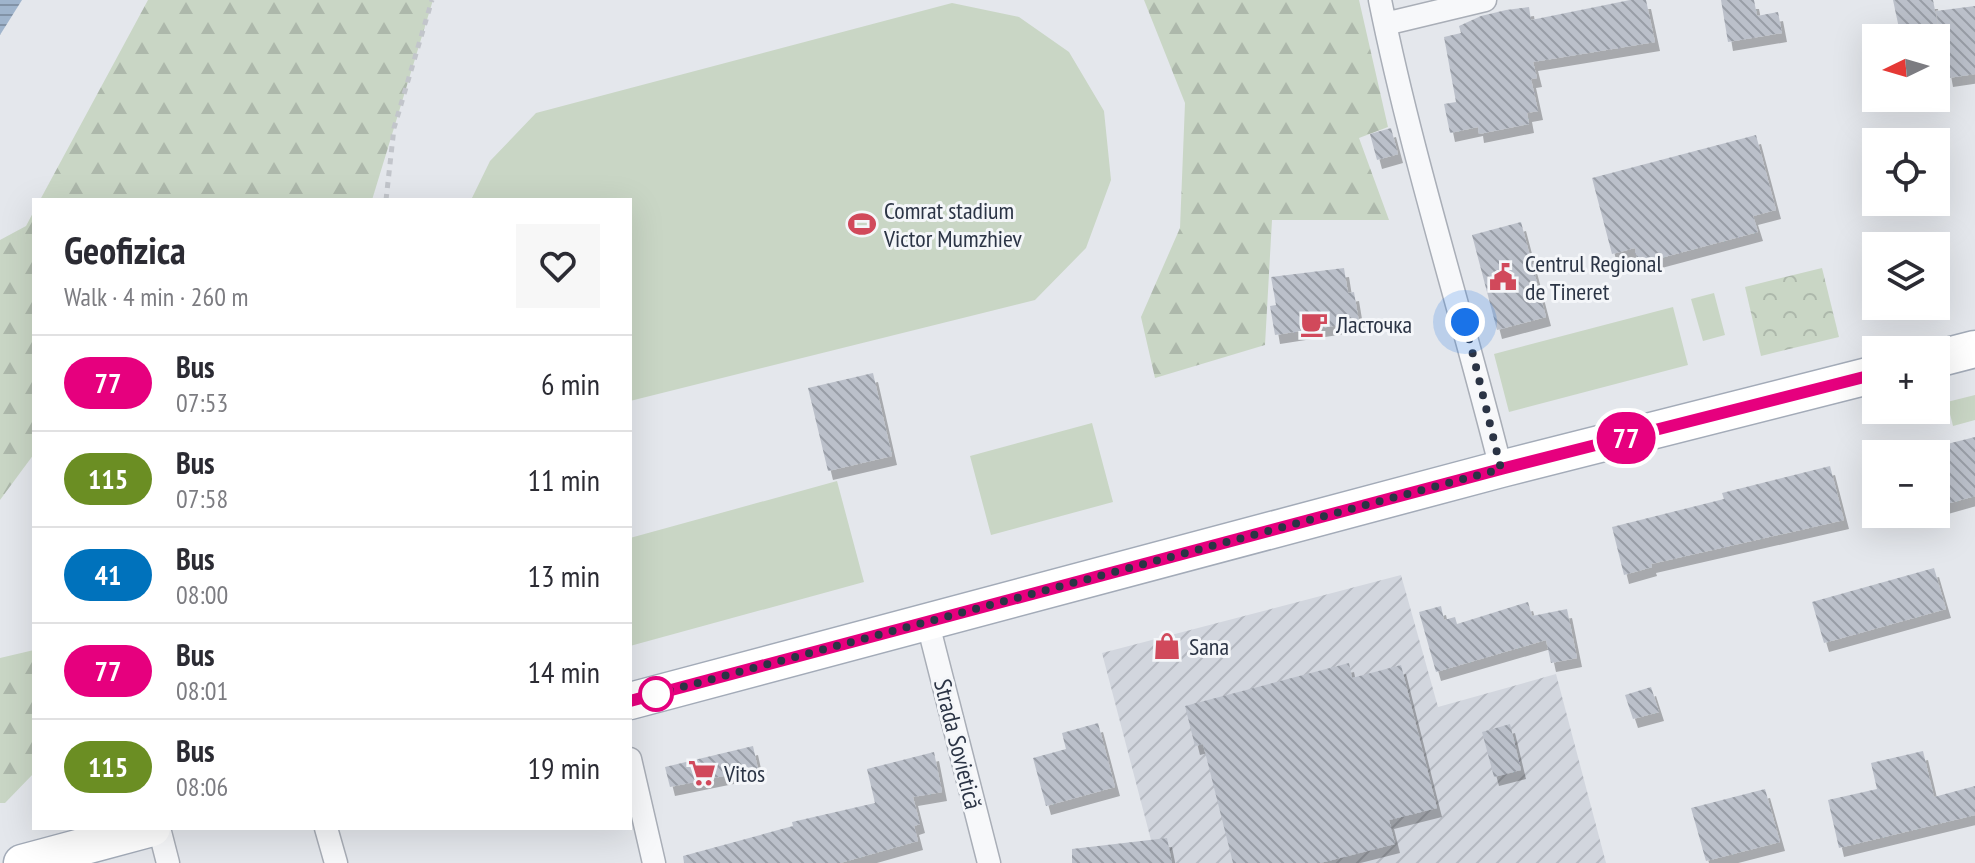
<!DOCTYPE html>
<meta charset="utf-8">
<style>
body{margin:0;font-family:"PT Sans Narrow",sans-serif;background:#f7f7f7;color:#2b2b33;height:100vh;display:flex;flex-direction:column;font-size:30px;white-space:nowrap}
*{box-sizing:border-box;margin:0}
p{font-size:26px;color:#7c7c81}
.icon{flex:none;width:44px;height:44px;fill:none;stroke:currentColor;stroke-width:2;stroke-linecap:round;stroke-linejoin:round}
.map{position:relative;flex:1;overflow:hidden}
.drawer{position:absolute;left:32px;top:198px;width:600px;height:632px;display:flex;flex-direction:column;background:#fff;border-radius:0px;box-shadow:0 8px 32px #0002}
.drawer>*{flex:none}
.badge{padding:0 16px;border-radius:26px;font-size:28px;line-height:52px}
.needle{width:52px;rotate:265deg}
.tools{position:absolute;left:1862px;top:24px;display:grid;gap:16px}
.tools a{display:grid;place-items:center;width:88px;height:88px;border-radius:0px;background:#fff;box-shadow:0 8px 32px #0002;font-size:40px}
.you{position:absolute;width:40px;height:40px;margin:-20px;border:6px solid #fff;border-radius:50%;background:#1a73e8;box-shadow:0 0 0 12px #1a73e833}
.map>.badge{position:absolute;translate:-50% -50%;box-shadow:0 0 0 4px #fff}
.round{display:grid;place-items:center;flex:none;width:84px;height:84px;border-radius:0px;background:#f7f7f7}
.headline{display:flex;align-items:center;justify-content:space-between;height:136px;padding:0 32px}
h1{font-size:38px;font-weight:600;line-height:60px}
ul{padding:0;list-style:none}
li{display:flex;align-items:center;gap:24px;height:96px;padding:0 32px;border-top:2px solid #e1e1e2}
li div{flex:1}
li b{display:block;font-size:30px}
li em{font-style:normal}
li .badge{min-width:88px;font-weight:700;text-align:center}
.map>svg:first-child{display:block}
.industrial{fill:url(#industrial-furrows)}
.green{fill:#c9d6c5}
.forest{fill:url(#forest-firs)}
.park{fill:url(#park-crowns)}
.water{fill:url(#water-rules)}
.building{fill:url(#building-back-hatch);filter:url(#shadow)}
.lines{fill:none;stroke-linecap:round;stroke-linejoin:round}
.street-casing{stroke:#a9aeb7;stroke-width:25}
.primary-casing{stroke:#a3abb8;stroke-width:39}
.path{stroke:#c2c5cb;stroke-width:5;stroke-dasharray:6 6;stroke-linecap:butt}
.street{stroke:#f7f8fa;stroke-width:22}
.primary{stroke:#fff;stroke-width:36}
.line-casing{stroke:#fff;stroke-width:18}
.line{stroke:#e6007e;stroke-width:12}
.walk{stroke:#2b3445;stroke-width:8;stroke-dasharray:0 14.4}
.stop-dot{fill:#fff;stroke:#e6007e;stroke-width:4}
.labels{text-anchor:middle;dominant-baseline:central;stroke-width:6;stroke-linejoin:round;paint-order:stroke}
.poi-label{font-size:24px;fill:#2b3445;stroke:#f4f6f9;text-anchor:start}
.street-label{font-size:24px;fill:#2b3445;stroke:#f4f6f9}
</style>
<div class="map">
<svg width="1975" height="863" viewBox="0 0 1975 863">
<defs>
<pattern id="industrial-furrows" width="10" height="10" patternUnits="userSpaceOnUse" patternTransform="scale(2)"><rect width="10" height="10" fill="#d2d6de"/><path d="M-1 1l2-2M0 10L10 0M9 11l2-2" fill="none" stroke="#b4b8c0"/></pattern>
<pattern id="forest-firs" width="22" height="20" patternUnits="userSpaceOnUse" patternTransform="scale(2)"><rect width="22" height="20" fill="#c9d6c5"/><path d="M5 1l3.5 6h-7zM16 11l3.5 6h-7z" fill="#adb8ab"/></pattern>
<pattern id="park-crowns" width="20" height="18" patternUnits="userSpaceOnUse" patternTransform="scale(2)"><rect width="20" height="18" fill="#c9d6c5"/><path d="M2 6a3 3 0 1 1 6 0M12 15a3 3 0 1 1 6 0" fill="none" stroke="#adb8ab"/></pattern>
<pattern id="water-rules" width="6" height="5" patternUnits="userSpaceOnUse" patternTransform="scale(2)"><rect width="6" height="5" fill="#9fb4cc"/><path d="M0 2.5h6" fill="none" stroke="#8293a7"/></pattern>
<pattern id="building-back-hatch" width="6" height="6" patternUnits="userSpaceOnUse" patternTransform="scale(2)"><rect width="6" height="6" fill="#bbc0ca"/><path d="M-1 5l2 2M0 0l6 6M5-1l2 2" fill="none" stroke="#989da6"/></pattern>
<filter id="shadow"><feDropShadow dx="5" dy="9" stdDeviation="0" flood-color="#0004"/></filter>
</defs>
<rect width="100%" height="100%" fill="#e4e7ec"/>
<path class="industrial" d="M 1401,575 L 1438,707 L 1556,674 L 1606,863 L 1157,863 L 1102,653 Z"/>
<path class="green" d="M 952,3 L 1019,17 L 1069,52 L 1104,111 L 1111,180 L 1086,248 L 1035,300 L 630,401 L 630,200 L 471,200 L 490,161 L 536,113 Z
M 1714,293 L 1725,335 L 1703,341 L 1691,299 Z
M 1673,307 L 1688,365 L 1509,412 L 1494,354 Z
M 1975,395 L 1975,420 L 1953,426 L 1947,402 Z
M 1092,423 L 1113,502 L 991,535 L 970,456 Z
M 837,481 L 864,582 L 630,646 L 630,538 Z"/>
<path class="forest" d="M 148,0 L 433,0 L 372,200 L 40,200 Z
M 1144,0 L 1359,0 L 1388,127 L 1359,138 L 1389,220 L 1272,220 L 1265,345 L 1155,378 L 1141,317 L 1180,228 L 1185,103 Z
M 34,211 L 34,454 L 0,500 L 0,240 L 26,226 Z
M 34,650 L 34,773 L 5,803 L 0,803 L 0,658 Z"/>
<path class="park" d="M 1822,268 L 1839,337 L 1761,356 L 1745,287 Z"/>
<path class="water" d="M 0,0 L 22,0 L 0,35 Z"/>
<path class="building" d="M 1630,0 L 1646,0 L 1655,42 L 1533,62 L 1537,78 L 1531,79 L 1538,111 L 1527,113 L 1529,124 L 1479,134 L 1478,127 L 1450,133 L 1444,104 L 1456,102 L 1444,37 L 1461,33 L 1459,26 L 1481,16 L 1506,10 L 1529,7 L 1531,20 Z
M 1721,0 L 1754,0 L 1757,16 L 1778,12 L 1782,33 L 1728,42 Z
M 1893,0 L 1933,0 L 1938,26 L 1900,33 Z
M 1975,6 L 1975,74 L 1948,78 L 1936,11 Z
M 1391,128 L 1398,154 L 1377,160 L 1370,134 Z
M 1756,135 L 1776,210 L 1753,216 L 1758,232 L 1638,264 L 1635,248 L 1612,254 L 1592,178 Z
M 1521,222 L 1546,317 L 1497,330 L 1472,235 Z
M 1344,268 L 1348,293 L 1354,292 L 1359,322 L 1275,335 L 1270,306 L 1276,305 L 1271,277 Z
M 873,373 L 892,456 L 828,471 L 808,388 Z
M 1975,437 L 1975,496 L 1936,507 L 1936,458 L 1942,456 L 1939,446 Z
M 1830,466 L 1844,520 L 1651,564 L 1652,567 L 1624,575 L 1612,527 L 1724,499 L 1722,493 Z
M 1934,568 L 1946,609 L 1824,643 L 1812,602 Z
M 1528,602 L 1532,616 L 1567,609 L 1577,658 L 1551,663 L 1546,640 L 1436,672 L 1419,612 L 1441,606 L 1444,620 L 1455,617 L 1457,624 Z
M 1349,663 L 1352,678 L 1401,665 L 1437,808 L 1389,820 L 1395,844 L 1320,863 L 1233,863 L 1203,744 L 1195,746 L 1185,706 Z
M 1651,687 L 1659,712 L 1633,719 L 1625,695 Z
M 1098,723 L 1115,787 L 1046,806 L 1033,758 L 1066,749 L 1062,733 Z
M 1510,724 L 1521,770 L 1494,777 L 1482,732 Z
M 753,746 L 758,769 L 670,787 L 665,767 Z
M 1923,751 L 1934,797 L 1975,786 L 1975,815 L 1839,848 L 1828,800 L 1877,789 L 1871,763 Z
M 934,752 L 942,792 L 913,797 L 920,824 L 914,826 L 918,841 L 840,863 L 684,863 L 683,856 L 793,826 L 792,822 L 875,803 L 867,769 Z
M 1765,789 L 1780,842 L 1706,861 L 1691,808 Z
M 1167,838 L 1172,863 L 1072,863 L 1072,849 Z"/>
<g class="lines">
<g class="street-casing">
<path id="street" d="M 1380,0 C 1412,158 1462,313 1501,469
M 1385,24 L 1485,0
M 928,624 L 989,863
M 630,759 L 654,863
M 159,828 L 168,863
M 326,828 L 336,863"/>
</g>
<g class="primary-casing">
<path id="primary" d="M 1936,359 L 1975,349
M 630,701 L 1501,469 L 1876,374
M 22,863 L 152,828"/>
</g>
<path class="path" d="M 386,200 L 394,128 L 432,0"/>
<use href="#street" class="street"/>
<use href="#primary" class="primary"/>
</g>
<g class="lines">
<g class="line-casing">
<path id="line" d="M 630,701 L 1501,469 L 1876,374"/>
</g>
<use href="#line" class="line"/>
<path class="walk" d="M 656,694 L 1501,469 L 1465,322"/>
</g>
<defs>
<g id="stadium-bare" transform="scale(2.16)"><path d="M0-5a6.5 5 0 1 0 0 10a6.5 5 0 1 0 0-10ZM-3.5-1.8h7v3.6h-7Z" fill="#d1495b" stroke="#f4f6f9" stroke-width="2.5" paint-order="stroke"/></g>
<g id="civic-bare" transform="scale(2.16)"><path d="M-.6-6.5H3V-4.5H.6V-3L4-1V1h2V6H-6V1h2V-1L-.6-3ZM-1.2 2.5V6h2.4V2.5Z" fill="#d1495b" stroke="#f4f6f9" stroke-width="2.5" paint-order="stroke"/></g>
<g id="cafe-bare" transform="scale(2.16)"><path d="M-5.5-4.5H6V0H3Q3 3.5 0 3.5H-2.5Q-5.5 3.5-5.5 0ZM3-3.2v2h1.7v-2ZM-6 4.5H4V6H-6Z" fill="#d1495b" stroke="#f4f6f9" stroke-width="2.5" paint-order="stroke"/></g>
<g id="shop-bare" transform="scale(2.16)"><path d="M-5-2.5h2.3a2.7 3.5 0 0 1 5.4 0H5L5.5 6h-11ZM-1.5-2.5h3a1.5 2.3 0 0 0-3 0Z" fill="#d1495b" stroke="#f4f6f9" stroke-width="2.5" paint-order="stroke"/></g>
<g id="supermarket-bare" transform="scale(2.16)"><path d="M-6-5.5h2.5l.6 2H6L4.5 2H-2.5L-4.4-4H-6ZM-1.5 3.2a1.3 1.3 0 1 0 .1 0ZM3 3.2a1.3 1.3 0 1 0 .1 0Z" fill="#d1495b" stroke="#f4f6f9" stroke-width="2.5" paint-order="stroke"/></g>
</defs>
<g fill-rule="evenodd">
<use href="#stadium-bare" x="862" y="224"/>
<use href="#civic-bare" x="1503" y="277"/>
<use href="#cafe-bare" x="1314" y="324"/>
<use href="#shop-bare" x="1167" y="646"/>
<use href="#supermarket-bare" x="702" y="773"/>
</g>
<circle class="stop-dot" cx="656" cy="694" r="16"/>
<g class="labels">
<g class="poi-label">
<text x="884" y="210">Comrat stadium<tspan x="884" dy="28">Victor Mumzhiev</tspan></text>
<text x="1525" y="263">Centrul Regional<tspan x="1525" dy="28">de Tineret</tspan></text>
<text x="1336" y="324">Ласточка</text>
<text x="1189" y="646">Sana</text>
<text x="724" y="773">Vitos</text>
</g>
<g class="street-label">
<text transform="translate(958 744) rotate(76)">Strada Sovietică</text>
</g>
</g>
</svg>
<div class="tools">
<a><svg class="needle" viewBox="-14 -14 28 28"><path d="M0-13l5 13h-10z" fill="#e53935"/><path d="M0 13l5-13h-10z" fill="#7c7c81"/></svg></a>
<a><svg class="icon" aria-label="locate" viewBox="0 0 24 24"><circle cx="12" cy="12" r="6"/><path d="M12 2v4M12 18v4M2 12h4M18 12h4"/></svg></a>
<a><svg class="icon" aria-label="layers" viewBox="0 0 24 24"><path d="M12 4l9 5-9 5-9-5zM3 14l9 5 9-5"/></svg></a>
<a>+</a>
<a>−</a>
</div>
<div class="you" style="left:1465px;top:322px"></div>
<b class="badge" style="left:1626px;top:438px;background:#e6007e;color:#fff">77</b>
<section class="drawer">
<div class="headline"><div><h1>Geofizica</h1><p>Walk · 4 min · 260 m</p></div><a class="round"><svg class="icon" aria-label="heart" viewBox="0 0 24 24"><path d="M12 20l-8-8c-3-5 5-10 8-4 3-6 11-1 8 4z"/></svg></a></div>
<ul>
<li><span class="badge" style="background:#e6007e;color:#fff">77</span><div><b>Bus</b><p>07:53</p></div><em>6 min</em></li>
<li><span class="badge" style="background:#6b8e23;color:#fff">115</span><div><b>Bus</b><p>07:58</p></div><em>11 min</em></li>
<li><span class="badge" style="background:#0072bc;color:#fff">41</span><div><b>Bus</b><p>08:00</p></div><em>13 min</em></li>
<li><span class="badge" style="background:#e6007e;color:#fff">77</span><div><b>Bus</b><p>08:01</p></div><em>14 min</em></li>
<li><span class="badge" style="background:#6b8e23;color:#fff">115</span><div><b>Bus</b><p>08:06</p></div><em>19 min</em></li>
</ul>
</section>
</div>
